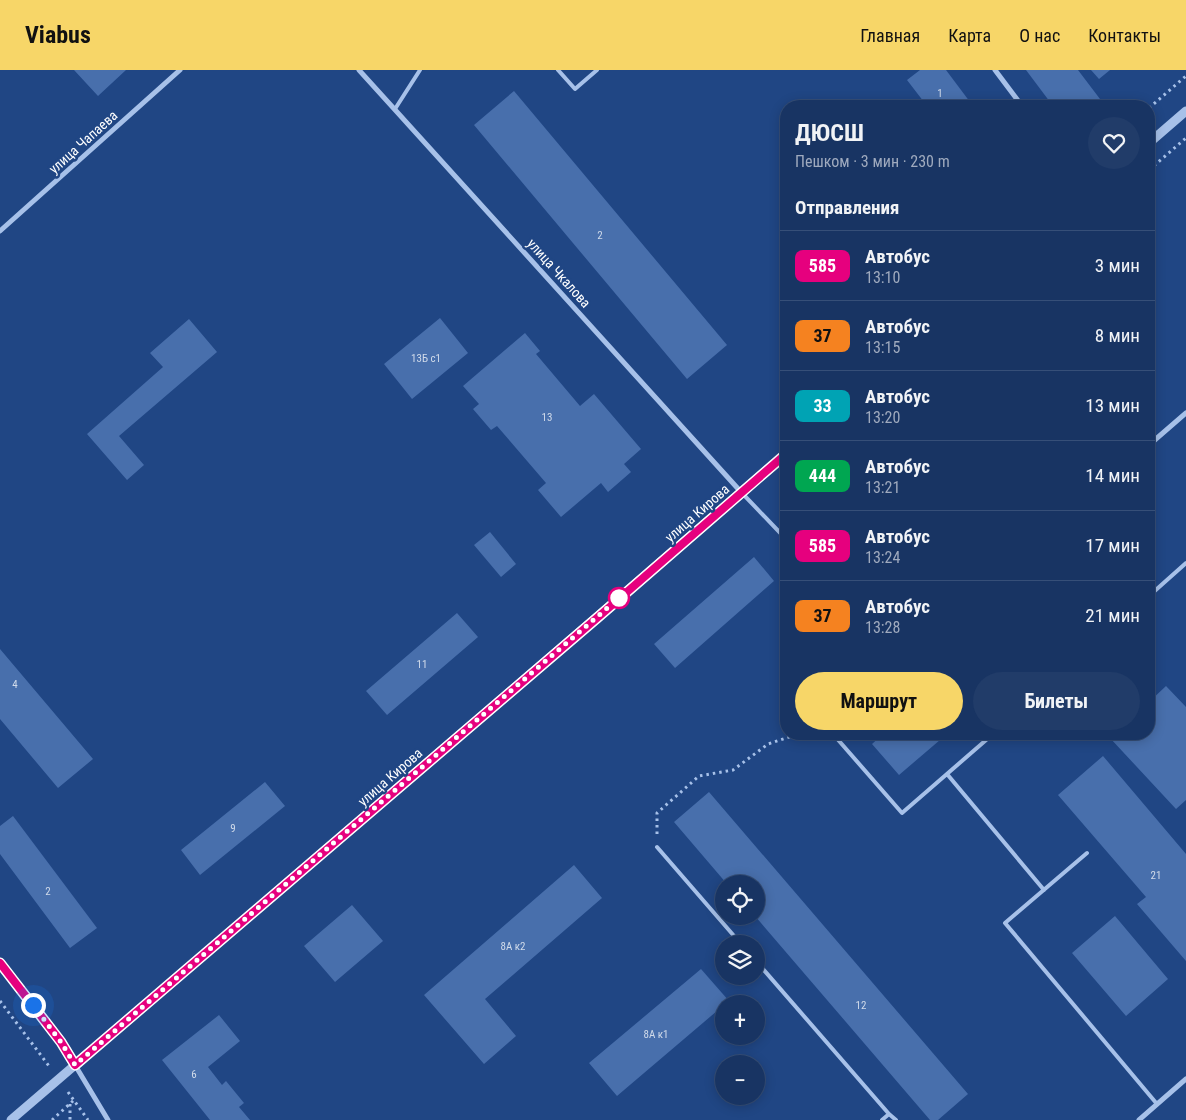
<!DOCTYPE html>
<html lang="ru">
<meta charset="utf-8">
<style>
body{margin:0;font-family:"Roboto Condensed",sans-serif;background:#213c69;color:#f1f3f6;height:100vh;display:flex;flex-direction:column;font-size:19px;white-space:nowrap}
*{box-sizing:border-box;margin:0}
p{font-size:16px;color:#9faabe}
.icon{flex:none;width:28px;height:28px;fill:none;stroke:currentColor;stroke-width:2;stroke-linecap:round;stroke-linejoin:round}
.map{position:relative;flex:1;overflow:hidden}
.side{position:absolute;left:780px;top:30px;width:375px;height:640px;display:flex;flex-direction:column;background:#183463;border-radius:20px;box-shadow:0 2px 12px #0003,0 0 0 1px #364f78}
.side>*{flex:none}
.badge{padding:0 10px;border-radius:8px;font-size:18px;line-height:32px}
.controls{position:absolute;left:715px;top:805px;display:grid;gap:10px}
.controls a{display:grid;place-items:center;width:50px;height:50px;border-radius:50%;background:#183463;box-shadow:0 2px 12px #0003,0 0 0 1px #364f78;font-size:25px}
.you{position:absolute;width:25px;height:25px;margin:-12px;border:4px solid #fff;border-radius:50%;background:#1a73e8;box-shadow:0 0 0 8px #1a73e833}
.map>.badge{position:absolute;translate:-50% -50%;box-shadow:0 0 0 2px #fff}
h2{padding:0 15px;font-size:19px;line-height:45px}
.round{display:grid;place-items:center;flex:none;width:52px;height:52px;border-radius:26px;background:#213c69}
.head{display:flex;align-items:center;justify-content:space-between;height:85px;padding:0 15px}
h1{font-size:24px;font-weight:700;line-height:38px}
.button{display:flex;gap:10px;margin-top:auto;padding:10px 15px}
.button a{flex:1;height:58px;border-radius:30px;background:#f7d668;color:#111;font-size:20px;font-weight:700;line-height:58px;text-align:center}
.button a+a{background:#213c69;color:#f1f3f6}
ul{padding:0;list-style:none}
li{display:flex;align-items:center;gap:15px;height:70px;padding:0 15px;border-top:1px solid #364f78}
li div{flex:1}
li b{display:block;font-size:19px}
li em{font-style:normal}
li .badge{min-width:55px;font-weight:700;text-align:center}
header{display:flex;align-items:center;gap:30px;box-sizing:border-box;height:70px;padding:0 25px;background:#f7d668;color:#111}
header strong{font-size:24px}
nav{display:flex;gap:28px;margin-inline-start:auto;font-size:18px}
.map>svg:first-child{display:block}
.building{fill:#486fac}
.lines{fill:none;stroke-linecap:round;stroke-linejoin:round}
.path{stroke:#a7c1e9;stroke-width:3;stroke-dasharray:2.5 4;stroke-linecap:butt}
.service{stroke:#a7c1e9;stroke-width:4}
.minor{stroke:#a7c1e9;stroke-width:5}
.tertiary{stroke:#a7c1e9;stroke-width:9}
.line-casing{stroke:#fff;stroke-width:11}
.line{stroke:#e6007e;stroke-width:8}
.walk{stroke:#fff;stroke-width:5;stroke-dasharray:0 9}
.stop-dot{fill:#fff;stroke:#e6007e;stroke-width:2.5}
.labels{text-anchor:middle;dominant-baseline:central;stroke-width:5;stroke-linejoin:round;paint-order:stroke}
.number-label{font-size:11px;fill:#d1dbea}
.street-label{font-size:14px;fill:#fff;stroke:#204684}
</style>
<header>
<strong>Viabus</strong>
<nav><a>Главная</a><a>Карта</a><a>О нас</a><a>Контакты</a></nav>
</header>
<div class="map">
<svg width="1186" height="1050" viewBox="0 0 1186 1050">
<rect width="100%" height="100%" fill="#204684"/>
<path class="building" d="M 74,0 L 126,0 L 98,26 Z
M 920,0 L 946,0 L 973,36 L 927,36 L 907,10 Z
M 1026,0 L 1078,0 L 1100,29 L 1091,36 L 1053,36 Z
M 1091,0 L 1110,0 L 1099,9 Z
M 514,21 L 727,275 L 687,309 L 474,55 Z
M 440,248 L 468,283 L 412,329 L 384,294 Z
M 189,249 L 217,282 L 119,366 L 144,395 L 127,410 L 87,364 L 163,297 L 150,283 Z
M 525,263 L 540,281 L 536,284 L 580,336 L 594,324 L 641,379 L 624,394 L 631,402 L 608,422 L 601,413 L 561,447 L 538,420 L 546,413 L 497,356 L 491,360 L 473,339 L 479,334 L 463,316 Z
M 490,462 L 516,494 L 501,507 L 474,475 Z
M 754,487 L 774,511 L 675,598 L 654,574 Z
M 457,543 L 478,567 L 387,645 L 366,621 Z
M 0,579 L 93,689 L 58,718 L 0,649 Z
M 1166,616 L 1186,637 L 1186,730 L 1176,739 L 1110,668 L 1115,664 L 1149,664 L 1149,632 Z
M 883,664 L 947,664 L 899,705 L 872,674 Z
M 1103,686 L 1186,784 L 1186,891 L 1137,834 L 1146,827 L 1058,725 Z
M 265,712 L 285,736 L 200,805 L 181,780 Z
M 709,722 L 968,1024 L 938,1050 L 930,1050 L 755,846 L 756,846 L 756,814 L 727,814 L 674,752 Z
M 13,746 L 97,858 L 70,878 L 0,784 L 0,756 Z
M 574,795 L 602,828 L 485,929 L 516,966 L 484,994 L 424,925 Z
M 352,835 L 383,871 L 335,912 L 304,876 Z
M 1115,846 L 1168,909 L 1126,946 L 1072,883 Z
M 701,899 L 729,931 L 726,934 L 724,934 L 724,935 L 617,1026 L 589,993 Z
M 219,945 L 240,971 L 208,997 L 222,1015 L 226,1011 L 244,1033 L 239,1037 L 250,1050 L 210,1050 L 162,990 Z"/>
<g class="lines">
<path class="path" d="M 1149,38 L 1186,6
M 1149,100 L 1186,68
M 657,764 L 657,743 L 699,706 L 733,700 L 768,674 L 798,664
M 0,931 L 49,996
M 68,1022 L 88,1050
M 70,1034 L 70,1050
M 52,1050 L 74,1030"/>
<path class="service" d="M 558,0 L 575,19 L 597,0
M 395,39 L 420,0
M 741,422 L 786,469
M 1149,526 L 1186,493
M 833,664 L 902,743 L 993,664
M 947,704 L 1044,820
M 657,777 L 741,874
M 1087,783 L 1005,853 L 1157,1034
M 756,891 L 889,1044 L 882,1050
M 889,1044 L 896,1050"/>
<path class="minor" d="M 359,0 L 741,422
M 995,0 L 1022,36
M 0,161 L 180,0
M 1149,375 L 1186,343
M 75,995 L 108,1050
M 1139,1050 L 1186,1009"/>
<path class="tertiary" d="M 1149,73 L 1186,41
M 0,893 L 61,972 L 75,995
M 11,1050 L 597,547 L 786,384"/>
</g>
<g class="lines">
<g class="line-casing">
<path id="line" d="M 0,893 L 61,972 L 75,995 L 597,548 L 786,384"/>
</g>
<use href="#line" class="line"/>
<path class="walk" d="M 33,935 L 61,972 L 75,995 L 626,522 L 619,528"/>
</g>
<circle class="stop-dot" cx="619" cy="528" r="10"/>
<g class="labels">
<g class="number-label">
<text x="940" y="23">1</text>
<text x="600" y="165">2</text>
<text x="426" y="288">13Б с1</text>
<text x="547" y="347">13</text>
<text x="422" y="594">11</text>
<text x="15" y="614">4</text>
<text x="233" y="758">9</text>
<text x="1156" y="805">21</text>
<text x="48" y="821">2</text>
<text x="513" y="876">8А к2</text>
<text x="861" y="935">12</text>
<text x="656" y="964">8А к1</text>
<text x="194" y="1004">6</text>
</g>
<g class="street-label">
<text transform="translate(83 72) rotate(-42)">улица Чапаева</text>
<text transform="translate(559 203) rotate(48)">улица Чкалова</text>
<text transform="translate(697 443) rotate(-41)">улица Кирова</text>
<text transform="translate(390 707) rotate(-41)">улица Кирова</text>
</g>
</g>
</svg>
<div class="controls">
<a><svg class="icon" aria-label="locate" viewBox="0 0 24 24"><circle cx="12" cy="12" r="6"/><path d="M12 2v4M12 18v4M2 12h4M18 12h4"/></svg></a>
<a><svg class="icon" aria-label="layers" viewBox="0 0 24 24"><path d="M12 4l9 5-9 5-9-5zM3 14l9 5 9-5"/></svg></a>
<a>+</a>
<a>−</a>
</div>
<div class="you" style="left:33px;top:935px"></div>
<section class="side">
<div class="head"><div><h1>ДЮСШ</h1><p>Пешком · 3 мин · 230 m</p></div><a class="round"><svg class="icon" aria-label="heart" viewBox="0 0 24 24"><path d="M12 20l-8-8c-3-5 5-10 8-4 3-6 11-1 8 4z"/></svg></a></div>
<h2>Отправления</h2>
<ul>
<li><span class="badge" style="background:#e6007e;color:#fff">585</span><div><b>Автобус</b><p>13:10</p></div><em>3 мин</em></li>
<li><span class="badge" style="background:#f58220;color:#111">37</span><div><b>Автобус</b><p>13:15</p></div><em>8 мин</em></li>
<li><span class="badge" style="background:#00a3b4;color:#fff">33</span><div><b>Автобус</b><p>13:20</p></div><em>13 мин</em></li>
<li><span class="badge" style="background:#00a651;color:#fff">444</span><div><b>Автобус</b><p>13:21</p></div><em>14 мин</em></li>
<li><span class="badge" style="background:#e6007e;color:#fff">585</span><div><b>Автобус</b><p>13:24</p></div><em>17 мин</em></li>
<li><span class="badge" style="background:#f58220;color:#111">37</span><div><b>Автобус</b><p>13:28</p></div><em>21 мин</em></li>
</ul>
<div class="button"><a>Маршрут</a><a>Билеты</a></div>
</section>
</div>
